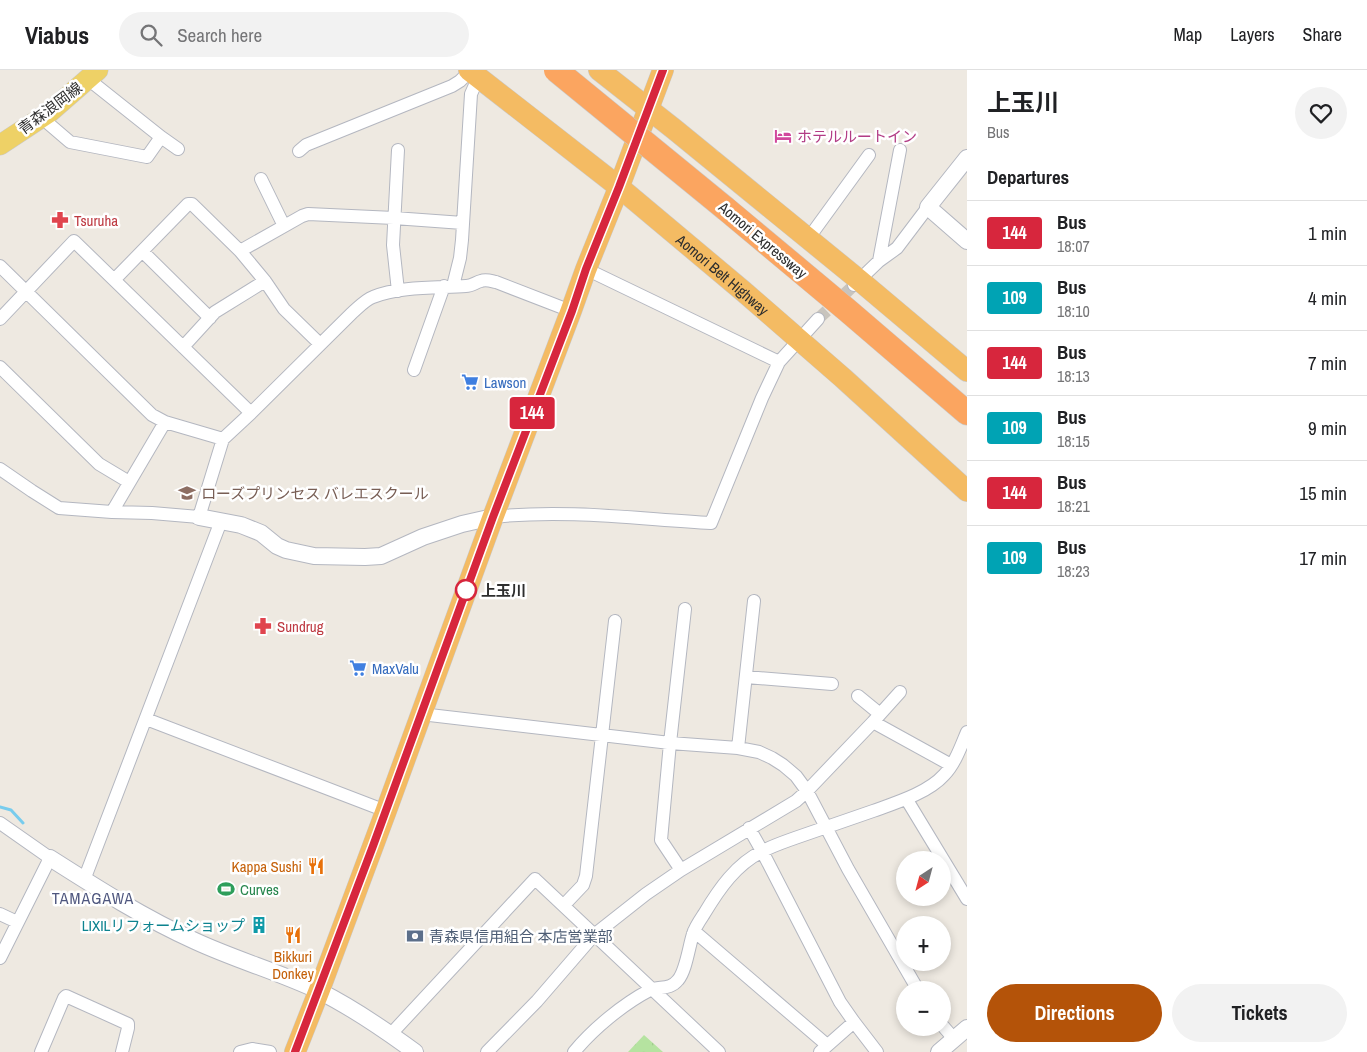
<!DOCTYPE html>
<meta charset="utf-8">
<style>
body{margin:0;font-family:"Archivo Narrow","Noto Sans JP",sans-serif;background:#f2f2f2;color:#202124;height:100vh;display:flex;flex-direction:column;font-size:19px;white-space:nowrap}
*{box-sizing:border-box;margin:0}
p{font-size:16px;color:#757577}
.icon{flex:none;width:28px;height:28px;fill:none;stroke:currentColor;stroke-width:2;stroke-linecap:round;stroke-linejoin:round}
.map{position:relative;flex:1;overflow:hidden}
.drawer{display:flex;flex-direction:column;background:#fff;width:400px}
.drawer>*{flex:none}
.badge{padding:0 10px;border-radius:4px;font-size:18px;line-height:32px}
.needle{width:32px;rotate:216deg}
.controls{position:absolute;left:896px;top:781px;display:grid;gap:10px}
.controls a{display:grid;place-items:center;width:55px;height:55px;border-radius:50%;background:#fff;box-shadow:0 2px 8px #0003;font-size:25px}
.map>.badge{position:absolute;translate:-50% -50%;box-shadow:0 0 0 2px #fff}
h2{padding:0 20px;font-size:19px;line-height:45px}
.round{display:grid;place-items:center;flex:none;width:52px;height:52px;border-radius:26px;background:#f2f2f2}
.summary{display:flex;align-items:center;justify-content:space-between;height:85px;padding:0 20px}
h1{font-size:24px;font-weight:700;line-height:38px}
.primary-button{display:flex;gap:10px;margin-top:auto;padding:10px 20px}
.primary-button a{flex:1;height:58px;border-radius:30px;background:#b45309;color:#fff;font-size:20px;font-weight:700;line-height:58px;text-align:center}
.primary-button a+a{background:#f2f2f2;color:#202124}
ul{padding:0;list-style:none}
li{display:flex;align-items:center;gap:15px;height:65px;padding:0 20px;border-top:1px solid #e0e0e0}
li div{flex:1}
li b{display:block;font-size:19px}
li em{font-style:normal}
li .badge{min-width:55px;font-weight:700;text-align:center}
header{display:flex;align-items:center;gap:30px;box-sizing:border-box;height:70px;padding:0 25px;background:#fff;border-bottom:1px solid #e0e0e0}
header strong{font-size:24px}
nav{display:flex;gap:28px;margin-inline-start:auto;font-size:18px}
.search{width:350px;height:45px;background:#f2f2f2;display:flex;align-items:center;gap:12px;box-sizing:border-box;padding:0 18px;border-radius:28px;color:#757577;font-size:19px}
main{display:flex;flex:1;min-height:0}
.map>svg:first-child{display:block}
.park{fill:url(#park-crowns)}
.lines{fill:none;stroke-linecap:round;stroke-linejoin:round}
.stream{stroke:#78cced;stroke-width:3}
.minor-tunnel{stroke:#c8c4bd;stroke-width:12;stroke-dasharray:12 6;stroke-linecap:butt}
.minor-casing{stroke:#b4b7c0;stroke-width:14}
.tertiary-casing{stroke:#b4b7c0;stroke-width:18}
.primary-casing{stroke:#c9c9c9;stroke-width:21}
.trunk-casing{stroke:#c9c9c9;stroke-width:22}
.motorway-casing{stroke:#c9c9c9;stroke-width:25}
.minor{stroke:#fff;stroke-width:12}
.tertiary{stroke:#fff;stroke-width:16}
.primary{stroke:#eed166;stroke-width:20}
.trunk{stroke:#f4bb63;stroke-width:21}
.motorway{stroke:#fba560;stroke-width:24}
.motorway-bridge-casing{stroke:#c9c9c9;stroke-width:25;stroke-linecap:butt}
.motorway-bridge{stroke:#fba560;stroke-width:24}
.line-casing{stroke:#fff;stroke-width:11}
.line{stroke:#d7263d;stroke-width:8}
.stop-dot{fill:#fff;stroke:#d7263d;stroke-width:2.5}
.labels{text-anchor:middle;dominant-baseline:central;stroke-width:5;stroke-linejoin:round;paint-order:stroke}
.street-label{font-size:15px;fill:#2e2e2e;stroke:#fff}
.hotel-label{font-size:15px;fill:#b23c85;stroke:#fff;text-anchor:start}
.health-label{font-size:15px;fill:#be3a42;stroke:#fff;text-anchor:start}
.shop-label{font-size:15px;fill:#366cbe;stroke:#fff;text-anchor:start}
.education-label{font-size:15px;fill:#785e54;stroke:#fff;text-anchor:start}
.stop-label{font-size:15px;font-weight:bold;fill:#2e2e2e;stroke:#fff;text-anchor:start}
.food-label{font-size:15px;fill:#c56008;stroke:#fff;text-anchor:end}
.leisure-label{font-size:15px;fill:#27864d;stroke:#fff;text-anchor:start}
.culture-label{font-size:15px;fill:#0d838f;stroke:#fff;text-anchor:end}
.service-label{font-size:15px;fill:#4e5e75;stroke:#fff;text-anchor:start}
.neighbourhood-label{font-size:16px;letter-spacing:1px;fill:#4e567e;stroke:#fff}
</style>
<header>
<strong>Viabus</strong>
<div class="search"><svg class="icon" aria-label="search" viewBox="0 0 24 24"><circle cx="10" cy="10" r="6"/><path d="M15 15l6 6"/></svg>Search here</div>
<nav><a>Map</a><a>Layers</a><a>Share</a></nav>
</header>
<main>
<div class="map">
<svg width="967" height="982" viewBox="0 0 967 982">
<defs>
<pattern id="park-crowns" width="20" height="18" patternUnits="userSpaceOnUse" patternTransform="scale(1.25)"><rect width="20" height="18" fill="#b5e3a0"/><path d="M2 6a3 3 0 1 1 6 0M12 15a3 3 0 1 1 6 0" fill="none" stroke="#9cc38a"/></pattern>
</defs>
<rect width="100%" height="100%" fill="#eee9e1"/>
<path class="park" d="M 644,965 L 663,982 L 628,982 Z"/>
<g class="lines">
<path class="stream" d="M 0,737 L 11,740 L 23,753"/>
<path class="minor-tunnel" d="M 818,249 L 852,217"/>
<g class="minor-casing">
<path id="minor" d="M 42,48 L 70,72 L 147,87 L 161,67 L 88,9
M 161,67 L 178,79
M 398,80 L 393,175 L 398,221
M 299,81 L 306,75 L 452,16 L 460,11 L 470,1
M 261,109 L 284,156
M 808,169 L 869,85
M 240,181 L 302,146 L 308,144 L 394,148 L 463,153
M 143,182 L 210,248
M 879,191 L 900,80
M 0,196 L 152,345 L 165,352 L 223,369
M 586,199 L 779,292
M 114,210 L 188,134 L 192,134 L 240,181 L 265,211 L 284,239 L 320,274
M 854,215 L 879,191 L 897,178 L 928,137
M 453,216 L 460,188 L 462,170 L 471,24 L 475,15 L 480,8
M 0,249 L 74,171 L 251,343
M 183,277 L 215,242 L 265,211
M 0,297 L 99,394 L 129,412
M 414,300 L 444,216
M 0,399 L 32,421 L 59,438 L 112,442 L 152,443 L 199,447 L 223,369 L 251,343 L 352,243 C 359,237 365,230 373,227 C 399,216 439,218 466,216 C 472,216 476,212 481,211 C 486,209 491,211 496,212 L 571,241
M 112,442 L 165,352
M 493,447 C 565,439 638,449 711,453 L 762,328 L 779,292 L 818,249
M 746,607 L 832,614
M 858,626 L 880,644
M 421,644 L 670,673 L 738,678 L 759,682 L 772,688 L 783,695 L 796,706 L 807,721 L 848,799 L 918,920
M 146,649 L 386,741
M 873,652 L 900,622
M 738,678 L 754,531
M 907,730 L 967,829
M 0,753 L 50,788 L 0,888
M 749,758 L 762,781 L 840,932 L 854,952 L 877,982
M 681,800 L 661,770 L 670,673 L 685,539
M 84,810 L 221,451
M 564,835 L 583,815 L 586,806 L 615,551
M 0,844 L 17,852
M 694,861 L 827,975
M 942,955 L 955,970
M 390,965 L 535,809 L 719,982
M 41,982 L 64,928 L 66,926 L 128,954 L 128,958 L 122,982
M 240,982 L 252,979 L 270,982
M 487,982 L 537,931 L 594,865 L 646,824 L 681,800 L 796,731 L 807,721 L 873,652 L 951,695
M 574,982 C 593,959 623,934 650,920 C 660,916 670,920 678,910 C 686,901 689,876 693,864 C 695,857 700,850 704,844 C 719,819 736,794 763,781 C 772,776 784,772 795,768 C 821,759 847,750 873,741 C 895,733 928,723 944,705 C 955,694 961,676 967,662
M 820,982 L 854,952"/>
</g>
<g class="tertiary-casing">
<path id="tertiary" d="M 967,88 L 928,137 L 967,171
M 199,447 L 241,455 L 261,463 L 277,476 L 286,480 L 314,486 L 365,487 L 381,486 L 423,467 L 462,454 L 493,447
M 50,788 C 97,818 144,848 195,871 C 236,890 279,902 319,921 C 353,938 385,960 415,982
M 939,982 L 967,958"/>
</g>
<g class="primary-casing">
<path id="primary" d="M 0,75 L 50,42 L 98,0"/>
</g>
<g class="trunk-casing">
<g id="trunk">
<path id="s1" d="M 469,0 L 619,117 L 743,221 L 843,308 L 967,421"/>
<path d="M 599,0 L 674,59 L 859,210 L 967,301"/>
<path d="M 295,982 L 319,921 L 386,741 L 493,447 L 571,241 L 586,199 L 619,117 L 663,0"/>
</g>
</g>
<g class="motorway-casing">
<path id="motorway" d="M 726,139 L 847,240 L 967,343"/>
</g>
<use href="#minor" class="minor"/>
<use href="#tertiary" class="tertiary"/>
<use href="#primary" class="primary"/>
<use href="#trunk" class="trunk"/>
<use href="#motorway" class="motorway"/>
<g class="motorway-bridge-casing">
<path id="motorway-bridge" d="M 556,0 L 726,139"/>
</g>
<use href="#motorway-bridge" class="motorway-bridge"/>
</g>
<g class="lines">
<g class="line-casing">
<path id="line" d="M 295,982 L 373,776 L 493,447 L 572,241 L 586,199 L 619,117 L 663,0"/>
</g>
<use href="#line" class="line"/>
</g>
<defs>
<g id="hotel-bare" transform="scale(1.35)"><path d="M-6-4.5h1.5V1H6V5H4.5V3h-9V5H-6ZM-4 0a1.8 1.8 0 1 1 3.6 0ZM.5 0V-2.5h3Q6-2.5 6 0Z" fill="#d1479c" stroke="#fff" stroke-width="2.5" paint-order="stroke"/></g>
<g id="pharmacy-bare" transform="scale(1.35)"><path d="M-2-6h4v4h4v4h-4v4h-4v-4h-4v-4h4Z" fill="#e0444e" stroke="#fff" stroke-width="2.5" paint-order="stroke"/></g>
<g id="supermarket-bare" transform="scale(1.35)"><path d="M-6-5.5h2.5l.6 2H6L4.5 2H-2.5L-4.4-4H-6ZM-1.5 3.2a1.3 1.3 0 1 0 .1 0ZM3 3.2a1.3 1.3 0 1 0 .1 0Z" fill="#3f7fe0" stroke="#fff" stroke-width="2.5" paint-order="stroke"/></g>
<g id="school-bare" transform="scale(1.35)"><path d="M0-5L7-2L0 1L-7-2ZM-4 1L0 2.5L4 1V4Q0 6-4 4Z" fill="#8d6e63" stroke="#fff" stroke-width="2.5" paint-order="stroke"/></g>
<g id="restaurant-bare" transform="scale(1.35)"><path d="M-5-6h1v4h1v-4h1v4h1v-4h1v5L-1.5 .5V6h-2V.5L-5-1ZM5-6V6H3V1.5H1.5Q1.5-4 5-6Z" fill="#e8710a" stroke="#fff" stroke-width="2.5" paint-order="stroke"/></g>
<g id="stadium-bare" transform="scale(1.35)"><path d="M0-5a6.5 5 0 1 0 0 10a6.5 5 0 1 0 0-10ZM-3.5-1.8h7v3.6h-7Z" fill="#2e9e5b" stroke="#fff" stroke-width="2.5" paint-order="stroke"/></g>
<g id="building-bare" transform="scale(1.35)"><path d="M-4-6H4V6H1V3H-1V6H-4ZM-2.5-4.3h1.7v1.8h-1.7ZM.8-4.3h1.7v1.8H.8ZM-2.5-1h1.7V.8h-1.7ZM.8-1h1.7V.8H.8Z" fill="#0f9aa8" stroke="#fff" stroke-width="2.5" paint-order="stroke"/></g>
<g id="bank-bare" transform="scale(1.35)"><path d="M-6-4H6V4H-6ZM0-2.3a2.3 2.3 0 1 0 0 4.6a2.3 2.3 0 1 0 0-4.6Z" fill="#5c6f8a" stroke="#fff" stroke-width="2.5" paint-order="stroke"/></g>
</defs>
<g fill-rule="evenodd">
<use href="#hotel-bare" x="783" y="66"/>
<use href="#pharmacy-bare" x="60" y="150"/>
<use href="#supermarket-bare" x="470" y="312"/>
<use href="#school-bare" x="187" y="423"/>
<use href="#pharmacy-bare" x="263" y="556"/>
<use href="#supermarket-bare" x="358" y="598"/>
<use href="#restaurant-bare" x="316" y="796"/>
<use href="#stadium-bare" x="226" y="819"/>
<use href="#building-bare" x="259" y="855"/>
<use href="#restaurant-bare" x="293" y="865"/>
<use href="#bank-bare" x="415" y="866"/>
</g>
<circle class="stop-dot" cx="466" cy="520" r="10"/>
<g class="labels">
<g class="street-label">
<text transform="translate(50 38) rotate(-37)">青森浪岡線</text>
<text transform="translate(763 170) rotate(40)">Aomori Expressway</text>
<text stroke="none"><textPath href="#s1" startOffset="326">Aomori Belt Highway</textPath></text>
</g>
<g class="hotel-label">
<text x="797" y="66">ホテルルートイン</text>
</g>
<g class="health-label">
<text x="74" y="150">Tsuruha</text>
<text x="277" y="556">Sundrug</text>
</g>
<g class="shop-label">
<text x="484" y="312">Lawson</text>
<text x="372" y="598">MaxValu</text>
</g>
<g class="education-label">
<text x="201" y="423">ローズプリンセス バレエスクール</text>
</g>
<g class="stop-label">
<text x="481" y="520">上玉川</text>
</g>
<g class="food-label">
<text x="302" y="796">Kappa Sushi</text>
<text x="293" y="886" text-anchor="middle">Bikkuri<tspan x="293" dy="17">Donkey</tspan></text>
</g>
<g class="leisure-label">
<text x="240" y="819">Curves</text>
</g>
<g class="culture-label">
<text x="245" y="855">LIXILリフォームショップ</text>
</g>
<g class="service-label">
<text x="429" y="866">青森県信用組合 本店営業部</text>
</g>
<g class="neighbourhood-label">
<text x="93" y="828">TAMAGAWA</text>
</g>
</g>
</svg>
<div class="controls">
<a><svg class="needle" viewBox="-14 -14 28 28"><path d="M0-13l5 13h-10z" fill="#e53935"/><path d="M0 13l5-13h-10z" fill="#757577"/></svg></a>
<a>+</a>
<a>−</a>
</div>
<b class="badge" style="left:532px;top:343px;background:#d7263d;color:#fff">144</b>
</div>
<section class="drawer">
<div class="summary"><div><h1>上玉川</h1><p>Bus</p></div><a class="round"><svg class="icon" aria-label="heart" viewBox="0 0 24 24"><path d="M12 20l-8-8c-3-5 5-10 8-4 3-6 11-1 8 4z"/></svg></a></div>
<h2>Departures</h2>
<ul>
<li><span class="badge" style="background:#d7263d;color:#fff">144</span><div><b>Bus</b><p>18:07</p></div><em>1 min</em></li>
<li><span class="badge" style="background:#00a3b4;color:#fff">109</span><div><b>Bus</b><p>18:10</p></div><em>4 min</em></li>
<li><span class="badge" style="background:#d7263d;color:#fff">144</span><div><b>Bus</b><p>18:13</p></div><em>7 min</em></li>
<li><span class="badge" style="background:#00a3b4;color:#fff">109</span><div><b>Bus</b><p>18:15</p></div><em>9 min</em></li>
<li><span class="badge" style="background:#d7263d;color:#fff">144</span><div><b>Bus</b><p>18:21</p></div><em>15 min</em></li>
<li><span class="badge" style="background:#00a3b4;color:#fff">109</span><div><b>Bus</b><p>18:23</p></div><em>17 min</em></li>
</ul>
<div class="primary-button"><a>Directions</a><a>Tickets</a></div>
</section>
</main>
